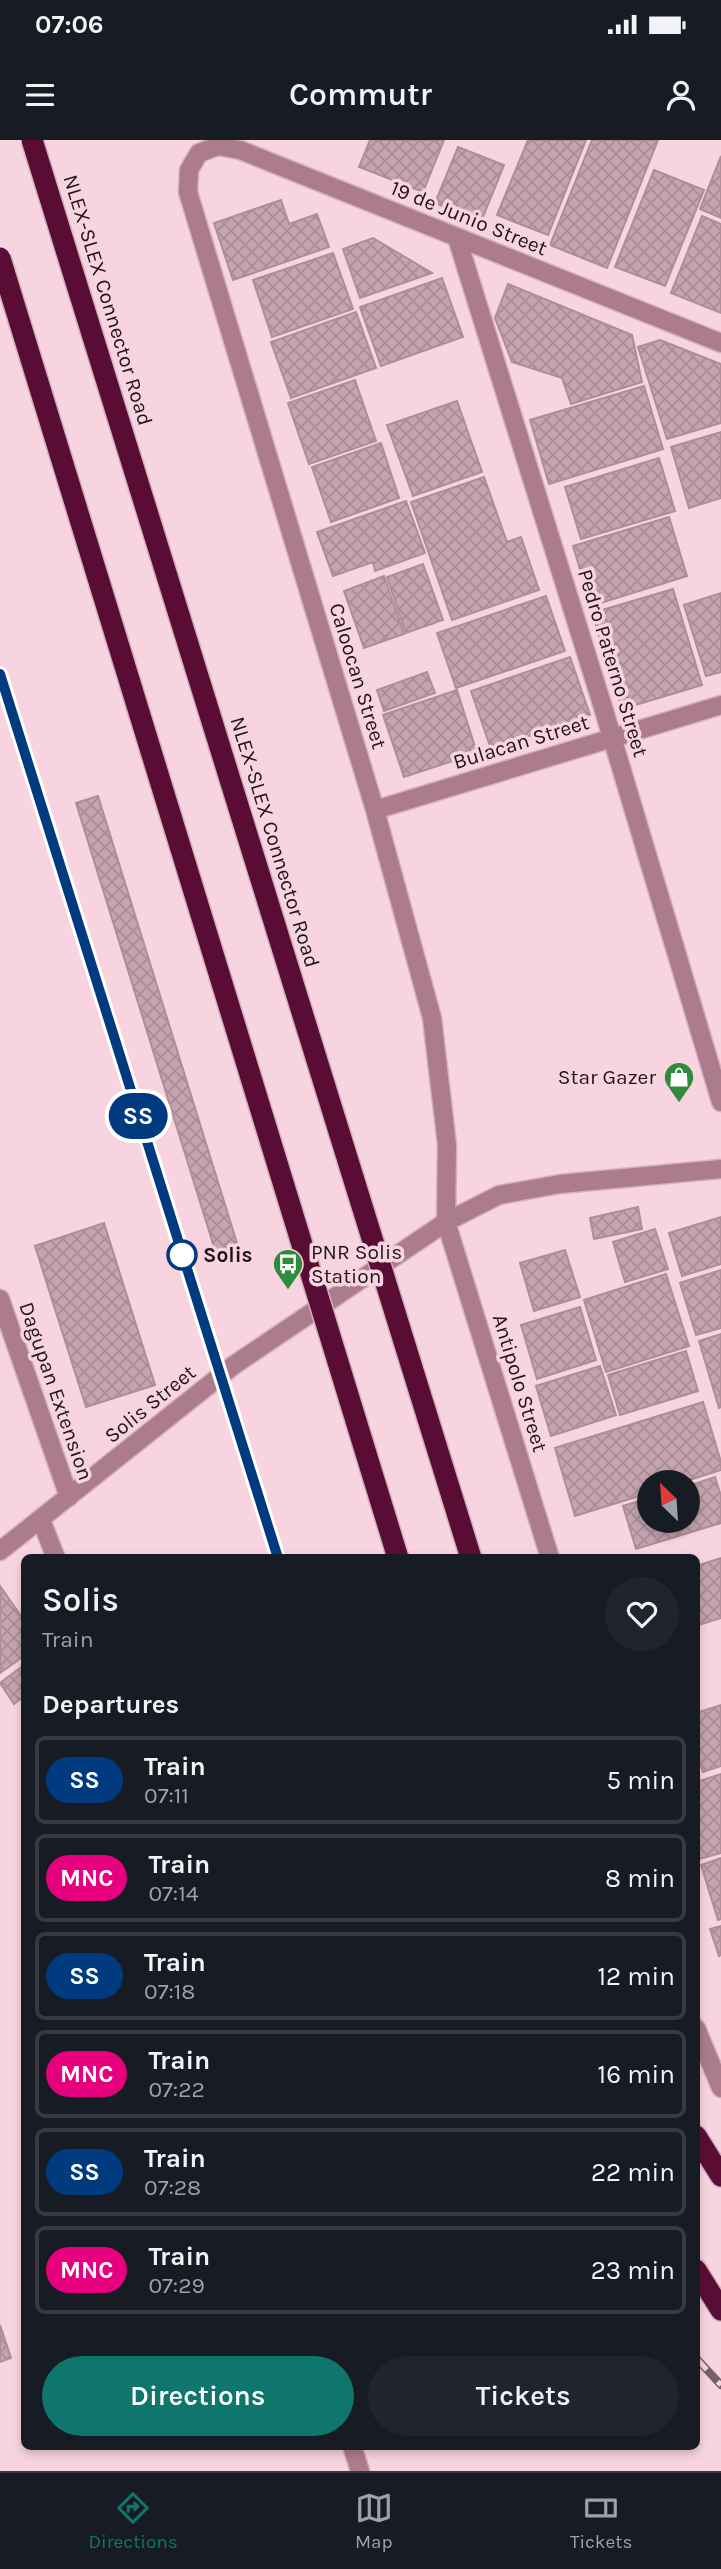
<!DOCTYPE html>
<style>
body{margin:0;font-family:Karla,sans-serif;background:#20242c;color:#f1f3f6;height:100vh;display:flex;flex-direction:column;font-size:26px;white-space:nowrap}
*{box-sizing:border-box;margin:0}
p{font-size:23px;color:#9ea1a6}
.icon{flex:none;width:38px;height:38px;fill:none;stroke:currentColor;stroke-width:2;stroke-linecap:round;stroke-linejoin:round}
.map{position:relative;flex:1;overflow:hidden}
.sheet{position:absolute;left:21px;top:1414px;width:679px;height:896px;display:flex;flex-direction:column;background:#171b24;border-radius:10px;box-shadow:0 4px 10px #0003}
.sheet>*{flex:none}
.badge{padding:0 14px;border-radius:23px;font-size:24px;line-height:46px}
.needle{width:46px;rotate:335deg}
.fabs{position:absolute;left:637px;top:1330px;display:grid;gap:14px}
.fabs a{display:grid;place-items:center;width:63px;height:63px;border-radius:50%;background:#171b24;box-shadow:0 4px 10px #0003;font-size:35px}
.map>.badge{position:absolute;translate:-50% -50%;box-shadow:0 0 0 4px #fff}
h2{padding:0 21px;font-size:26px;line-height:63px}
.round{display:grid;place-items:center;flex:none;width:74px;height:74px;border-radius:37px;background:#20242c}
.summary{display:flex;align-items:center;justify-content:space-between;height:119px;padding:0 21px}
h1{font-size:33px;font-weight:600;line-height:52px}
.primary-button{display:flex;gap:14px;margin-top:auto;padding:14px 21px}
.primary-button a{flex:1;height:80px;border-radius:42px;background:#0f766e;color:#fff;font-size:28px;font-weight:600;line-height:80px;text-align:center}
.primary-button a+a{background:#20242c;color:#f1f3f6}
ul{padding:0;list-style:none}
li{display:flex;align-items:center;gap:21px;height:88px;margin:0 14px 10px;padding:0 7px;border:4px solid #363941;border-radius:10px}
li div{flex:1}
li b{display:block;font-size:26px}
li em{font-style:normal}
li .badge{min-width:77px;font-weight:700;text-align:center}
.status{display:flex;justify-content:space-between;align-items:center;height:49px;padding:0 35px;background:#171b24;direction:ltr}
.status svg{height:19px;fill:currentColor}
header{display:flex;justify-content:space-between;align-items:center;height:91px;padding:0 21px;background:#171b24;font-size:32px;font-weight:600}
.dock{display:flex;justify-content:space-around;align-items:center;height:98px;border-top:2px solid #363941;background:#171b24;font-size:19px;color:#9ea1a6}
.dock a{display:grid;justify-items:center;gap:4px}
.dock .on{color:#0f766e}
.map>svg:first-child{display:block}
.building{fill:url(#building-cross-hatch);stroke:#ad8d98;stroke-width:2}
.lines{fill:none;stroke-linecap:round;stroke-linejoin:round}
.minor-casing{stroke:#d0b1bc;stroke-width:21}
.tertiary-casing{stroke:#d0b1bc;stroke-width:21}
.motorway-casing{stroke:#d0b1bc;stroke-width:24}
.minor{stroke:#ac7c8d;stroke-width:18}
.tertiary{stroke:#ac7c8d;stroke-width:18}
.motorway{stroke:#5a0d34;stroke-width:21}
.rail-casing{stroke:#766169;stroke-width:8}
.rail{stroke:#f7d4e0;stroke-width:5;stroke-dasharray:16;stroke-linecap:butt}
.motorway-bridge-casing{stroke:#d0b1bc;stroke-width:24;stroke-linecap:butt}
.motorway-bridge{stroke:#5a0d34;stroke-width:21}
.line-casing{stroke:#fff;stroke-width:16}
.line{stroke:#003b80;stroke-width:10}
.stop-dot{fill:#fff;stroke:#003b80;stroke-width:3.5}
.labels{text-anchor:middle;dominant-baseline:central;stroke-width:7;stroke-linejoin:round;paint-order:stroke}
.street-label{font-size:21px;fill:#201419;stroke:#f7d4e0}
.poi-label{font-size:21px;fill:#201419;stroke:#f7d4e0;text-anchor:end}
.stop-label{font-size:21px;font-weight:bold;fill:#201419;stroke:#f7d4e0;text-anchor:start}
</style>
<div class="status"><b>07:06</b><svg viewBox="0 0 49 12"><path d="M0 12V9h3v3zM5 12V6h3v6zM10 12V3h3v9zM15 12V0h3v12zM26 1h20v11H26zM47 4h2v5h-2z"/></svg></div>
<header><svg class="icon" aria-label="menu" viewBox="0 0 24 24"><path d="M4 6h16M4 12h16M4 18h16"/></svg>Commutr<svg class="icon" aria-label="person" viewBox="0 0 24 24"><circle cx="12" cy="8" r="4"/><path d="M4 21q1-7 8-7t8 7"/></svg></header>
<div class="map">
<svg width="721" height="2331" viewBox="0 0 721 2331">
<defs>
<pattern id="building-cross-hatch" width="8" height="8" patternUnits="userSpaceOnUse" patternTransform="scale(1.75)"><rect width="8" height="8" fill="#c5a4af"/><path d="M0 0l8 8M0 8l8-8" fill="none" stroke="#a98c96"/></pattern>
</defs>
<rect width="100%" height="100%" fill="#f7d4e0"/>
<path class="building" d="M 370,0 L 444,0 L 423,52 L 359,27 Z
M 528,0 L 586,0 L 548,95 L 497,75 Z
M 592,0 L 658,0 L 607,128 L 550,105 Z
M 458,7 L 504,25 L 481,82 L 435,63 Z
M 721,16 L 721,78 L 700,69 Z
M 654,30 L 704,50 L 665,146 L 615,127 Z
M 281,60 L 289,84 L 317,74 L 329,107 L 233,140 L 214,83 Z
M 702,76 L 721,84 L 721,173 L 671,153 Z
M 373,98 L 432,133 L 360,158 L 343,109 Z
M 333,113 L 353,169 L 272,197 L 253,140 Z
M 442,138 L 463,197 L 381,226 L 360,167 Z
M 508,144 L 632,195 L 642,242 L 571,264 L 562,238 L 512,222 L 495,178 Z
M 356,172 L 376,228 L 291,258 L 271,202 Z
M 660,200 L 721,224 L 721,283 L 667,299 L 638,207 Z
M 355,240 L 376,301 L 309,324 L 288,263 Z
M 644,246 L 663,309 L 549,344 L 530,280 Z
M 457,261 L 482,332 L 413,356 L 387,285 Z
M 721,292 L 721,358 L 689,368 L 671,307 Z
M 381,303 L 399,358 L 331,382 L 312,327 Z
M 659,318 L 675,371 L 581,399 L 565,347 Z
M 484,337 L 507,402 L 521,397 L 539,450 L 452,480 L 411,362 Z
M 406,361 L 425,413 L 375,431 L 373,422 L 333,436 L 317,392 Z
M 669,377 L 687,436 L 591,466 L 573,406 Z
M 423,424 L 443,480 L 406,493 L 387,437 Z
M 384,436 L 404,494 L 364,508 L 344,451 Z
M 673,449 L 702,545 L 622,569 L 592,473 Z
M 721,453 L 721,532 L 706,536 L 684,465 Z
M 546,456 L 565,511 L 456,548 L 437,493 Z
M 570,517 L 590,575 L 491,609 L 471,551 Z
M 427,532 L 435,553 L 384,571 L 377,550 Z
M 457,550 L 477,613 L 404,637 L 383,575 Z
M 98,656 L 241,1116 L 219,1123 L 76,663 Z
M 638,1067 L 642,1089 L 594,1099 L 590,1078 Z
M 721,1077 L 721,1124 L 682,1136 L 669,1093 Z
M 104,1083 L 155,1245 L 86,1267 L 35,1106 Z
M 655,1089 L 668,1129 L 625,1142 L 613,1102 Z
M 565,1110 L 580,1157 L 534,1171 L 520,1123 Z
M 721,1130 L 721,1188 L 696,1195 L 680,1143 Z
M 666,1134 L 689,1206 L 606,1232 L 584,1160 Z
M 580,1167 L 596,1220 L 537,1239 L 521,1185 Z
M 721,1194 L 721,1267 L 719,1268 L 699,1201 Z
M 686,1211 L 698,1251 L 620,1275 L 608,1235 Z
M 600,1226 L 616,1275 L 551,1296 L 536,1246 Z
M 703,1262 L 721,1322 L 721,1330 L 683,1342 L 649,1342 L 649,1353 L 575,1376 L 555,1308 Z
M 715,1337 L 721,1356 L 721,1383 L 636,1409 L 623,1366 L 649,1358 L 649,1381 L 688,1381 L 688,1346 Z
M 721,1418 L 721,1478 L 696,1486 L 696,1426 Z
M 0,1446 L 24,1480 L 24,1516 L 0,1533 Z
M 24,1525 L 24,1556 L 14,1564 L 0,1543 Z
M 721,1565 L 721,1626 L 703,1632 L 696,1612 L 696,1573 Z
M 721,1634 L 721,1713 L 696,1720 L 696,1642 Z
M 721,1718 L 721,1779 L 718,1780 L 701,1725 Z
M 721,1786 L 721,1815 L 719,1816 L 710,1789 Z
M 0,2185 L 11,2218 L 0,2222 Z"/>
<g class="lines">
<g class="minor-casing">
<path id="minor" d="M 457,98 L 602,564 L 721,962
M 375,670 L 721,565
M 446,1082 L 447,1005 L 432,878 L 375,670 L 188,52 L 189,30 L 199,13 L 218,6 L 240,10 L 721,203
M 41,1380 L 56,1418
M 352,2306 L 360,2331"/>
</g>
<g class="tertiary-casing">
<path id="tertiary" d="M 446,1082 L 550,1418
M 0,1159 L 69,1357
M 0,1411 L 234,1225 L 446,1082 L 499,1055 L 560,1044 L 721,1029
M 696,1888 L 721,1948"/>
</g>
<g class="motorway-casing">
<path id="motorway" d="M 696,1996 L 721,2036
M 696,2130 L 721,2170"/>
</g>
<use href="#minor" class="minor"/>
<use href="#tertiary" class="tertiary"/>
<use href="#motorway" class="motorway"/>
<g class="rail-casing">
<path id="rail" d="M 696,2218 L 721,2245"/>
</g>
<use href="#rail" class="rail"/>
<g class="motorway-bridge-casing">
<path id="motorway-bridge" d="M 32,0 L 471,1418
M 0,118 L 398,1418"/>
</g>
<use href="#motorway-bridge" class="motorway-bridge"/>
</g>
<g class="lines">
<g class="line-casing">
<path id="line" d="M 0,534 L 278,1418"/>
</g>
<use href="#line" class="line"/>
</g>
<defs>
<g id="shop-pin" transform="scale(1.575)"><path d="M0 17L-7.5 6A9.5 9.5 0 1 1 7.5 6Z" fill="#2f8a3b" stroke="#f7d4e0"/><path d="M-5-2.5h2.3a2.7 3.5 0 0 1 5.4 0H5L5.5 6h-11ZM-1.5-2.5h3a1.5 2.3 0 0 0-3 0Z" fill="#fff"/></g>
<g id="bus-pin" transform="scale(1.575)"><path d="M0 17L-7.5 6A9.5 9.5 0 1 1 7.5 6Z" fill="#2f8a3b" stroke="#f7d4e0"/><path d="M-5-6H5V4H4V6H2V4H-2V6H-4V4H-5ZM-3.5-4V0h7V-4ZM-3.5 1.2v1.5H-2V1.2ZM2 1.2v1.5H3.5V1.2Z" fill="#fff"/></g>
</defs>
<g fill-rule="evenodd">
<use href="#shop-pin" x="679" y="937"/>
<use href="#bus-pin" x="288" y="1124"/>
</g>
<circle class="stop-dot" cx="182" cy="1115" r="14"/>
<g class="labels">
<g class="street-label">
<text transform="translate(469 78) rotate(22)">19 de Junio Street</text>
<text transform="translate(108 160) rotate(73)">NLEX-SLEX Connector Road</text>
<text transform="translate(613 523) rotate(73)">Pedro Paterno Street</text>
<text transform="translate(358 536) rotate(73)">Caloocan Street</text>
<text transform="translate(521 602) rotate(-17)">Bulacan Street</text>
<text transform="translate(275 702) rotate(73)">NLEX-SLEX Connector Road</text>
<text transform="translate(520 1243) rotate(73)">Antipolo Street</text>
<text transform="translate(56 1251) rotate(71)">Dagupan Extension</text>
<text transform="translate(150 1264) rotate(-39)">Solis Street</text>
</g>
<g class="poi-label">
<text x="656" y="937">Star Gazer</text>
<text x="311" y="1112" text-anchor="start">PNR Solis<tspan x="311" dy="24">Station</tspan></text>
</g>
<g class="stop-label">
<text x="203" y="1115">Solis</text>
</g>
</g>
</svg>
<div class="fabs">
<a><svg class="needle" viewBox="-14 -14 28 28"><path d="M0-13l5 13h-10z" fill="#e53935"/><path d="M0 13l5-13h-10z" fill="#9ea1a6"/></svg></a>
</div>
<b class="badge" style="left:138px;top:976px;background:#003b80;color:#fff">SS</b>
<section class="sheet">
<div class="summary"><div><h1>Solis</h1><p>Train</p></div><a class="round"><svg class="icon" aria-label="heart" viewBox="0 0 24 24"><path d="M12 20l-8-8c-3-5 5-10 8-4 3-6 11-1 8 4z"/></svg></a></div>
<h2>Departures</h2>
<ul>
<li><span class="badge" style="background:#003b80;color:#fff">SS</span><div><b>Train</b><p>07:11</p></div><em>5 min</em></li>
<li><span class="badge" style="background:#e6007e;color:#fff">MNC</span><div><b>Train</b><p>07:14</p></div><em>8 min</em></li>
<li><span class="badge" style="background:#003b80;color:#fff">SS</span><div><b>Train</b><p>07:18</p></div><em>12 min</em></li>
<li><span class="badge" style="background:#e6007e;color:#fff">MNC</span><div><b>Train</b><p>07:22</p></div><em>16 min</em></li>
<li><span class="badge" style="background:#003b80;color:#fff">SS</span><div><b>Train</b><p>07:28</p></div><em>22 min</em></li>
<li><span class="badge" style="background:#e6007e;color:#fff">MNC</span><div><b>Train</b><p>07:29</p></div><em>23 min</em></li>
</ul>
<div class="primary-button"><a>Directions</a><a>Tickets</a></div>
</section>
</div>
<nav class="dock">
<a class="on"><svg class="icon" aria-label="directions" viewBox="0 0 24 24"><path d="M12 3l9 9-9 9-9-9zM9 14v-3h6M13 9l2 2-2 2"/></svg>Directions</a>
<a><svg class="icon" aria-label="map" viewBox="0 0 24 24"><path d="M3 6l6-2 6 2 6-2v14l-6 2-6-2-6 2zM9 4v14M15 6v14"/></svg>Map</a>
<a><svg class="icon" aria-label="tickets" viewBox="0 0 24 24"><path d="M3 7h18v10H3zM15 7v10"/></svg>Tickets</a>
</nav>
